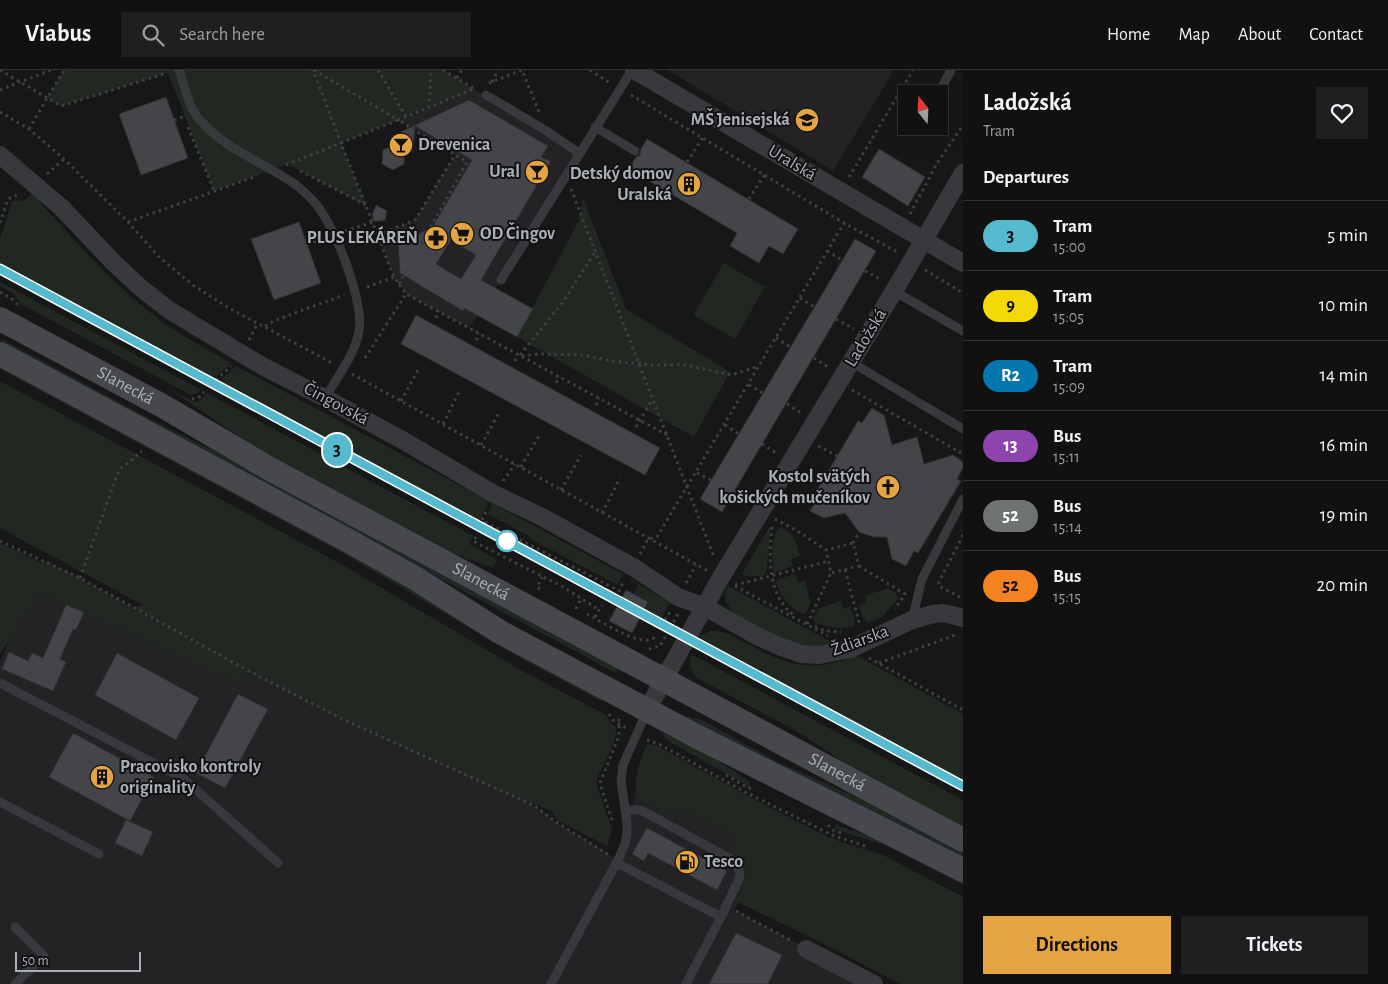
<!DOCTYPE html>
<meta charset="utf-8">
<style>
body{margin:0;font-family:"Alegreya Sans",sans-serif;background:#1e1f20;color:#f1f3f6;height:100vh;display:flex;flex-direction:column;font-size:19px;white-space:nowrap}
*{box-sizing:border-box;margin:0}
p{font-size:16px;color:#9c9d9f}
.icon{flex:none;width:28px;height:28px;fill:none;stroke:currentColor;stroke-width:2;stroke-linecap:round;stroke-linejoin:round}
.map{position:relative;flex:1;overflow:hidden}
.panel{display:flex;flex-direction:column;background:#111112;width:425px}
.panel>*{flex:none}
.badge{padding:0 10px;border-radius:16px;font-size:18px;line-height:32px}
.needle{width:32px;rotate:342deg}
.tools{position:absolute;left:898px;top:15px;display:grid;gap:10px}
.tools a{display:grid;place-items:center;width:50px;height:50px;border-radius:0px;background:#111112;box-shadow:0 5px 20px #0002,0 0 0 1px #303132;font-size:25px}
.scale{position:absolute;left:15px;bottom:12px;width:126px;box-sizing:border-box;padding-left:5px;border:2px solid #aaafb7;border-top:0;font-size:14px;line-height:18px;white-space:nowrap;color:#aaafb7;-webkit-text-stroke:4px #121213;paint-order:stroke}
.map>.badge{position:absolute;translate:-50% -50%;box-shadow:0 0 0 2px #fff}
h2{padding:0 20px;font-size:19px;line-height:45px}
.round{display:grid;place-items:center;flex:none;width:52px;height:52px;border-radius:0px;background:#1e1f20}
.headline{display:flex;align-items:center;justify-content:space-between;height:85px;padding:0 20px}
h1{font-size:24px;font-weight:600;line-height:38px}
.action{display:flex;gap:10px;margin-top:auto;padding:10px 20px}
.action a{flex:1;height:58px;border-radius:0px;background:#e5a442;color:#111;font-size:20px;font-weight:600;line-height:58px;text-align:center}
.action a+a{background:#1e1f20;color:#f1f3f6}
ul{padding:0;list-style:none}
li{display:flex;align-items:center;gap:15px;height:70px;padding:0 20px;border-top:1px solid #303132}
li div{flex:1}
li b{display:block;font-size:19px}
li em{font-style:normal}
li .badge{min-width:55px;font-weight:700;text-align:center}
header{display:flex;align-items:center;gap:30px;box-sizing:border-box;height:70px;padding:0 25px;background:#111112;border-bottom:1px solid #303132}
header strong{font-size:24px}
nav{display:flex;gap:28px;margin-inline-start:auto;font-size:18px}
.search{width:350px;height:45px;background:#1e1f20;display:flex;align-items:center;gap:12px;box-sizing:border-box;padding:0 18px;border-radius:0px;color:#9c9d9f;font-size:19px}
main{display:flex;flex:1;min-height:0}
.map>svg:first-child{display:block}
.built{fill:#232325}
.green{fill:#212821}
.building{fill:#444548;stroke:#313134;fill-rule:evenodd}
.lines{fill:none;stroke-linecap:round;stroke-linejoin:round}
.path{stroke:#3e4044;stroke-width:3;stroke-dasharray:2.5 4;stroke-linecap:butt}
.lane{stroke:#38393d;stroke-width:9}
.street{stroke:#38393d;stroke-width:18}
.secondary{stroke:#46484d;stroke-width:24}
.line-casing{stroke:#fff;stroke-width:11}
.line{stroke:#55bace;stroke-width:8}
.stop-dot{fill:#fff;stroke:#55bace;stroke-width:2.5}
.labels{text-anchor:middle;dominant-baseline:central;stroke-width:4;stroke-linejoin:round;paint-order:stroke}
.poi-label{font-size:18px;font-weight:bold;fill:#aaafb7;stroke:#121213;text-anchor:end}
.street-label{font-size:18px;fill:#aaafb7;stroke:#121213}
</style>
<header>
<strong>Viabus</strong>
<div class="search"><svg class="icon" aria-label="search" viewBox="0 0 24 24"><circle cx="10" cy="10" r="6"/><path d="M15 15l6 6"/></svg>Search here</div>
<nav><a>Home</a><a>Map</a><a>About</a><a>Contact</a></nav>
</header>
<main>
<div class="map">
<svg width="963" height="914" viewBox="0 0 963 914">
<rect width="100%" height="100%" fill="#171718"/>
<path class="built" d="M 668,0 L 894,0 L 833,101 Z
M 474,19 L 579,83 L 501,210 L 469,258 L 406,224 L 394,207 L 378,165 L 415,150 L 455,85 L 398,50 Z
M 43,490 L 80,508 L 249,601 L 342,649 L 535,736 L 556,752 L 618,790 L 636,722 L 637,703 L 643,684 L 647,674 L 657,676 L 784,745 L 734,840 L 874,914 L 0,914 L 0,592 Z"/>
<path class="green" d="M 64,0 L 443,0 L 474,19 L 341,73 L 366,136 L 288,94 L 214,121 L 168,3 L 61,36 L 47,28 Z
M 32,123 C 71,167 109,211 156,247 C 179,265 206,278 231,293 L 214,309 L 0,194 L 0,169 L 12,132 L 17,130 L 24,131 Z
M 583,128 L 626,239 L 730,302 L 694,367 L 517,267 L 578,152 Z
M 724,193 L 765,217 L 735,269 L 693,245 Z
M 0,212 L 201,320 L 196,324 L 191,325 L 21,234 L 14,224 L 0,216 Z
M 2,269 L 152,350 L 276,412 L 620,597 L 616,603 L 0,272 Z
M 0,295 L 351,483 L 602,627 L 601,631 L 524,590 L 348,486 L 0,299 Z
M 236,296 L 489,431 L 479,452 L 219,312 Z
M 0,311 L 343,495 L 519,599 L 606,645 L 610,653 L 616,657 C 617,677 601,694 596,713 L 612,759 L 607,776 L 557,750 L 552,741 L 503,722 L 342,649 L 249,602 L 240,615 L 40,522 L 0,584 L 0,473 L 76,509 L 204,577 L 133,537 L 143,535 L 0,458 Z
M 168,318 L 194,332 L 199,331 L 207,323 L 473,466 L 469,474 L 497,490 L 493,498 L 436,477 L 275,391 Z
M 492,433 L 623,504 L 617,515 L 529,468 L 529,466 L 488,444 Z
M 769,458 L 771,458 L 766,504 L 764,506 L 744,506 L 742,504 Z
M 780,458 C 795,460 796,474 800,486 L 791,489 L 793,496 L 774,503 C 772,489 771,475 776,461 Z
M 795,504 L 798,513 L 805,511 L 811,533 L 805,544 L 802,544 C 790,538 781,526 776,513 L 778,509 Z
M 630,509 L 670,533 L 661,548 L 645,540 L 649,532 L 634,524 L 638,515 L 629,510 Z
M 728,516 L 835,574 L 822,577 L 802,576 L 778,569 L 732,542 L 726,531 L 725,523 Z
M 888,519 L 896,523 L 898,529 L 883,546 L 869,553 C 862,551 861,541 859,535 L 867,533 L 865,525 Z
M 841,531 L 843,539 L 851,537 L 855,553 L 853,557 L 836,558 L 815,553 L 813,548 L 820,538 Z
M 710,561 C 725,560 736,568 749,575 C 786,595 816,604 856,585 L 963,644 L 963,711 L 698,569 L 701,565 Z
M 691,584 L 963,730 L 963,760 L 870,710 L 800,663 L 697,608 L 690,598 Z
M 685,646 L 702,650 L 778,692 L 892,743 L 963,781 L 963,790 L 684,647 Z
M 661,663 L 667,664 L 714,688 L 750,712 L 748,716 L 670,672 Z
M 647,674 L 657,676 L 743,724 L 830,768 L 883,785 L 963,827 L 963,914 L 900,914 L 816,870 L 738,832 L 733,840 L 732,839 L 748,806 L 743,791 L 731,779 L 737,768 L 681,737 L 674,748 L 638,728 C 632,710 640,691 647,674 Z
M 836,755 L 882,770 L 963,811 L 963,815 L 887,776 L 834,759 Z"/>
<path class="building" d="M 166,27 L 188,88 L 141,105 L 119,44 Z
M 469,30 L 548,76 L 541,87 L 551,91 L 481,210 L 533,239 L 517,267 L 464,238 L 463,241 L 400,203 L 398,172 L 432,158 L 472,90 L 415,56 L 413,80 L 404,84 L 404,94 L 393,100 L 382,94 L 383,80 L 392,76 L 392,66 ZM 451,170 L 476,185 L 461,209 L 436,194 Z
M 647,69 L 798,159 L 783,184 L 769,176 L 759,193 L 730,176 L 737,163 L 629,99 L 636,87 L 640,85 L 641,79 Z
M 879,79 L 925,107 L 908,136 L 862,107 Z
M 376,135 L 387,141 L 385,150 L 380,151 L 374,151 L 372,145 Z
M 299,152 L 321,213 L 274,230 L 251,169 Z
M 855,169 L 876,181 L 722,442 L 700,429 Z
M 416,245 L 660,378 L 645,405 L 401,274 Z
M 872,338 L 884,345 L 892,375 L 917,367 L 924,394 L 953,385 L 963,392 L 963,398 L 957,409 L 961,411 L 918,483 L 914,481 L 906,496 L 892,489 L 887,467 L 874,467 L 859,462 L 845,443 L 824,448 L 810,441 L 820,425 L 816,422 L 858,351 L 862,353 Z
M 626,520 L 648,532 L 632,563 L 609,551 Z
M 66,535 L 84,542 L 76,560 L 73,559 L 60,589 L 66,592 L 53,621 L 2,599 L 9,582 L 28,591 L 32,583 L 43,588 Z
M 117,583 L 199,628 L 176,670 L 95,625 Z
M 238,624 L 268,639 L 225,718 L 196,703 Z
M 73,663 L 154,707 L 130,751 L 49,707 Z
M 126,750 L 153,762 L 142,786 L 115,773 Z
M 647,758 L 727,801 L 717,820 L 648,783 L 644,791 L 632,784 Z
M 736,863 L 782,885 L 768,914 L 709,914 Z"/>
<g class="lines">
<path class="path" d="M 0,0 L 61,36 L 167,3
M 314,0 L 398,50 L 476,18
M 378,0 L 406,47
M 443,0 L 475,19
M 590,0 L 610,13
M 457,8 L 462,0
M 492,12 L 498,0
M 489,13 L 522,0 L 539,42
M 0,20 L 51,0
M 631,25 L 844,153 L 899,183
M 429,38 L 431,0
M 0,42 L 29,59 L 64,89 L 128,152 L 159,187 L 193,215 L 227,237 L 334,294
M 174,50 L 183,47
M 188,57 L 214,121
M 29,59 L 64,0
M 687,92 L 703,67
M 286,95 L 341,73 L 313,0
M 300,101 L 366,135
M 47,104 L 64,89
M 849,107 L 913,0
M 571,119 L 714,487
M 749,129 L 765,104
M 910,144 L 936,95 L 963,55
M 128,152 L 257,106
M 0,153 L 8,129 L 17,125 L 21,126
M 345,161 L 373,152
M 378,165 L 415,150 L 455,85
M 307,174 L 323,169
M 827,181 L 842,190
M 925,200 L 963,223
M 865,201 L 882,210
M 399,214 L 467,92 L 398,50 L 341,73 L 394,207 L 406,224 L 667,365
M 367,217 L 394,207
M 0,222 L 12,229 L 19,236
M 800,228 L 814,237
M 436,248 L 439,241
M 836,249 L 854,259
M 265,256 L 276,250 L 344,225
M 776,268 L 790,277
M 249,270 L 258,253
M 476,270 L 480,264
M 520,285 L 563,232 L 595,182
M 522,286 L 540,284 L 584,285 L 610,291 L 653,295 L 685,295 L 732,305 L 759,296
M 365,288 L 406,224
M 814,288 L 830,298
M 515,291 L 518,284
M 352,304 L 708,501
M 216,310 L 231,296
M 556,313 L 560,307
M 749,315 L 763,323
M 852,320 L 963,384
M 192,329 L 198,328 L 204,322
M 401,331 L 418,300
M 787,334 L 803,344
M 596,335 L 599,328
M 443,354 L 460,320
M 725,355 L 739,364
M 636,357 L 652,330
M 762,374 L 778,384
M 481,375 L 500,341
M 818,376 L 837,386
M 521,397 L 540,364
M 697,403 L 711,410
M 503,411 L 515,394
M 561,420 L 581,385
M 734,421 L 750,431
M 602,443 L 620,408
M 775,449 L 796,460 L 826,480 L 831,503 L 859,496 L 853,473 L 826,480
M 485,452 L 612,517
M 483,454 L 485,452 L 482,450 L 488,438
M 772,457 C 769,486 767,526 794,545
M 963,465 L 939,512 L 939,516 L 963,529
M 476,467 L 473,471 L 565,518 L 599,540
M 0,471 L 80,508 L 249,601 L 342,649 L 535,736 L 556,752 L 609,785
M 853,473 L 859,462
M 640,484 L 648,469 L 657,467 L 844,153
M 859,496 L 905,524 L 895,539
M 845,500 L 860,556
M 80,508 L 119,400 L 142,381
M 686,513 L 696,495
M 735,515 L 829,491
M 735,516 L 828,566
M 540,519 L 537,517 L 542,507
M 609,522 L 612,517 L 619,521 L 624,510
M 576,539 L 581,528
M 587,544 C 601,551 645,581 656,566
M 595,547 L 602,535
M 665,550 L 671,540
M 807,554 L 831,503
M 815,557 L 827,561 L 841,562
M 649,579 L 660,576 L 678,544
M 869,588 L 963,640
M 879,593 L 958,564
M 609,644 L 614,651 L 626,658
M 647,670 L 659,674 L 745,722 L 832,765 L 868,777
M 726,705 L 748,718 L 753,718
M 612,750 L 600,713 L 619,666 L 619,647
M 828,755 L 834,761 L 842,763
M 736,841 L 792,871"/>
<path class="lane" d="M 179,0 C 185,16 188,36 199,49 C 224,79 265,93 296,115 C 308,124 319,136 326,149 C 340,173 364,234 359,261 C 355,285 337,307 325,328
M 938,24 L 951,0
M 486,25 L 545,60 L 579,83
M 595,57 L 635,81
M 501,210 L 632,0
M 894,221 L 963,261
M 851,292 L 963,359
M 912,550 L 922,509 L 963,429
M 0,613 L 184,709 L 278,793
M 0,732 L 99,784
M 626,740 L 641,740 L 736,792 L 740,803 L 739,809 L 721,847
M 617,793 L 721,847 L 686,914
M 15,857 L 44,886 L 15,914
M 551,914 L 618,790 L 625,774 L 627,763 L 627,753 L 621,711 L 623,695 L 647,641"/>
<path class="street" d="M 634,0 L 963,193
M 0,85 L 62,138 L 113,192 L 141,218 L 169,240 L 264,297 L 325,328 L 404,371 L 494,424 L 540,446 L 633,497 L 678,527 L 705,537 L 757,566 L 779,576 L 801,584 L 819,585 L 850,579 L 912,550 L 933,544 L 944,543 L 963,548
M 647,640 L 720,509 L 894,221 L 963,103
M 806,879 L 874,914"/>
<g class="secondary">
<path id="s1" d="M 0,249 L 161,335 L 270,399 L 963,770"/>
<path d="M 0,284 L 347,470 L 415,508 L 500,562 L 696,666 L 963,800"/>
</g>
</g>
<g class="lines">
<g class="line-casing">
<path id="line" d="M 0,199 L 963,716"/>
</g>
<use href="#line" class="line"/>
</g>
<defs>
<g id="school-disc" transform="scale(1.25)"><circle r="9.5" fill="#e5a442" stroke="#121213"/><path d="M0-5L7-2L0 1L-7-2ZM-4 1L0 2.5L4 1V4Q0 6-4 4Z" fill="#111"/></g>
<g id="bar-disc" transform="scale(1.25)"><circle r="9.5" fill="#e5a442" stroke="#121213"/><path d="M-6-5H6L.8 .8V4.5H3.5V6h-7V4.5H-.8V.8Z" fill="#111"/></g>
<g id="building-disc" transform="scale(1.25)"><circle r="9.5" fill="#e5a442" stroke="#121213"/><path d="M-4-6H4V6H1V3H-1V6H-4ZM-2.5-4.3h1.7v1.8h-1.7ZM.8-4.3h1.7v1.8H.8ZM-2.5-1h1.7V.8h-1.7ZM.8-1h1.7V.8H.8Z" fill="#111"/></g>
<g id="supermarket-disc" transform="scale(1.25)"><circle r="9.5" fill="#e5a442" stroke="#121213"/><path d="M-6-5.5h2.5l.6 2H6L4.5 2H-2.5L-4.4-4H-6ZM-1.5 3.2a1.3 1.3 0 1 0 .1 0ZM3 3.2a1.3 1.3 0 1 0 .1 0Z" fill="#111"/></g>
<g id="pharmacy-disc" transform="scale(1.25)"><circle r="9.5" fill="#e5a442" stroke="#121213"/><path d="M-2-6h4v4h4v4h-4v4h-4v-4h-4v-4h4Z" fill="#111"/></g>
<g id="church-disc" transform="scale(1.25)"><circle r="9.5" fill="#e5a442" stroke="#121213"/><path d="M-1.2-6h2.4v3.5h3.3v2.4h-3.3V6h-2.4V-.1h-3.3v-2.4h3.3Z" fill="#111"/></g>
<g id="fuel-disc" transform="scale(1.25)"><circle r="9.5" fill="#e5a442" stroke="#121213"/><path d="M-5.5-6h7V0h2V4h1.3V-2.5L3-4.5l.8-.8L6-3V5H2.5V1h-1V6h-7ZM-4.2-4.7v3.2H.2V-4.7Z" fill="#111"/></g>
</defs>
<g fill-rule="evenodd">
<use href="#school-disc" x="807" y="50"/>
<use href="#bar-disc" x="401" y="75"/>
<use href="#bar-disc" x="537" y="102"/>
<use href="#building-disc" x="689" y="114"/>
<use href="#supermarket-disc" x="462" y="164"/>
<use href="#pharmacy-disc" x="436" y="168"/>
<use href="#church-disc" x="888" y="417"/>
<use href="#building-disc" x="102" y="707"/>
<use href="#fuel-disc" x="687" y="792"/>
</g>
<circle class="stop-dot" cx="507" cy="471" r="10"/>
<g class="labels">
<g class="poi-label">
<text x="790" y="50">MŠ Jenisejská</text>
<text x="418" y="75" text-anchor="start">Drevenica</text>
<text x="520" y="102">Ural</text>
<text x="672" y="104">Detský domov<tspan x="672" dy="21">Uralská</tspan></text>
<text x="480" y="164" text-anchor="start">OD Čingov</text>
<text x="418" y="168">PLUS LEKÁREŇ</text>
<text x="870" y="407">Kostol svätých<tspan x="870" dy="21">košických mučeníkov</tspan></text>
<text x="120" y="697" text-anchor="start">Pracovisko kontroly<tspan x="120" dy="21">originality</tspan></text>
<text x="704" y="792" text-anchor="start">Tesco</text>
</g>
<g class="street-label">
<text transform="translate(792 93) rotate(31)">Uralská</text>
<text transform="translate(866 268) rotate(-59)">Ladožská</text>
<text stroke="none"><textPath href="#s1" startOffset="142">Slanecká</textPath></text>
<text transform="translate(336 334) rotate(28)">Čingovská</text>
<text stroke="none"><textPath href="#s1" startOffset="548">Slanecká</textPath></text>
<text transform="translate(860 571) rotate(-20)">Ždiarska</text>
<text stroke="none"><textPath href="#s1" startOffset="952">Slanecká</textPath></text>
</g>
</g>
</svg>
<div class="tools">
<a><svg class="needle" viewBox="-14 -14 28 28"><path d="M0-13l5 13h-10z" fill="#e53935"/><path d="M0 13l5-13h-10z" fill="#9c9d9f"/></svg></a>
</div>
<div class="scale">50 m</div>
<b class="badge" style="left:337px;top:380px;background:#55bace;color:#111">3</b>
</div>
<section class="panel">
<div class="headline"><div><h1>Ladožská</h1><p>Tram</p></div><a class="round"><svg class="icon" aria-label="heart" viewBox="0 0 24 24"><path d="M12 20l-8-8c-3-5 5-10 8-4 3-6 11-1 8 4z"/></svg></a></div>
<h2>Departures</h2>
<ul>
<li><span class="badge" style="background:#55bace;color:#111">3</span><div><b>Tram</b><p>15:00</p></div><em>5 min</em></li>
<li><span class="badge" style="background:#f5d907;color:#111">9</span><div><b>Tram</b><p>15:05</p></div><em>10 min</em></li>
<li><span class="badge" style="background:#0377ae;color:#fff">R2</span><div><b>Tram</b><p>15:09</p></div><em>14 min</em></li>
<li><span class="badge" style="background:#8e44ad;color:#fff">13</span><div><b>Bus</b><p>15:11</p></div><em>16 min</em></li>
<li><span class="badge" style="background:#6f7273;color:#fff">52</span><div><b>Bus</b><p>15:14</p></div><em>19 min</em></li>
<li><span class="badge" style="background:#f58220;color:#111">52</span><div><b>Bus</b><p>15:15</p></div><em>20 min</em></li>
</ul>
<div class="action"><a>Directions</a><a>Tickets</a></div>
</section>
</main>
